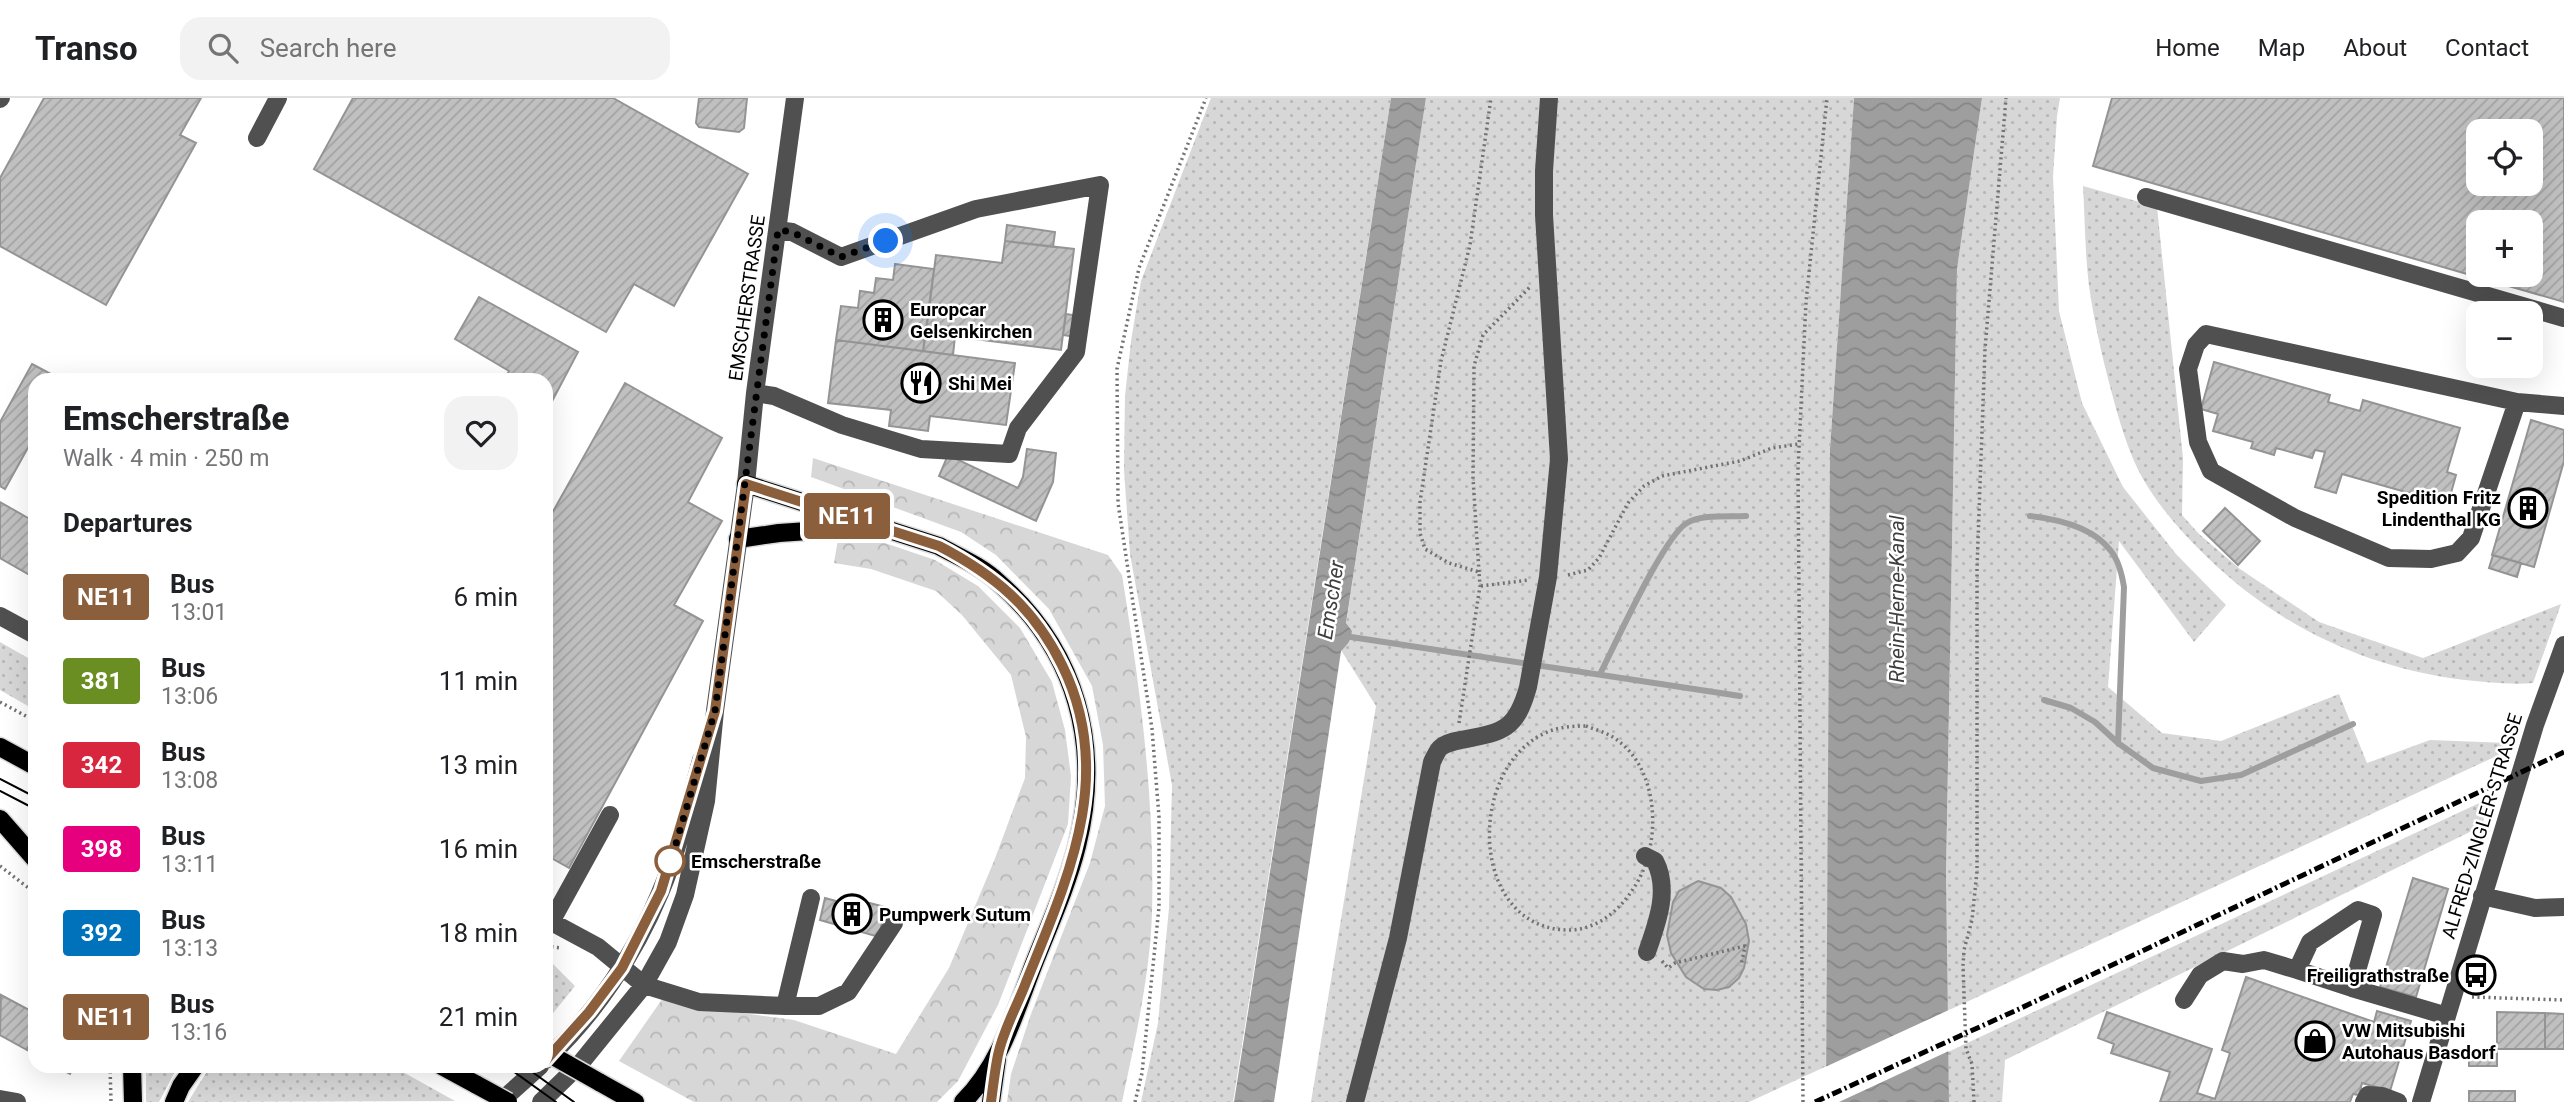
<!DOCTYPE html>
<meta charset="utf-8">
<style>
body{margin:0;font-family:Roboto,sans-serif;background:#f2f2f2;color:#202124;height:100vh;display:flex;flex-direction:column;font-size:26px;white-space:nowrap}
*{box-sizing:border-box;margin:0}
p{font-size:23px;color:#757577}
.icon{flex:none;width:38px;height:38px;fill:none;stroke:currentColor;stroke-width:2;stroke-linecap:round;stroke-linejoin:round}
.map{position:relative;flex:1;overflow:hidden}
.sheet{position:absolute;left:28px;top:275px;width:525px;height:700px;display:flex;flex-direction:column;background:#fff;border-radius:21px;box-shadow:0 7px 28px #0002}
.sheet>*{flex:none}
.badge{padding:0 14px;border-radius:5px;font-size:24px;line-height:46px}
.tools{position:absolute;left:2466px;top:21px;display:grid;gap:14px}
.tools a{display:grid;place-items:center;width:77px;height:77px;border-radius:14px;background:#fff;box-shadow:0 7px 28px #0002;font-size:35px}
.you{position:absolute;width:35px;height:35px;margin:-18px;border:5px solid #fff;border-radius:50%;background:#1a73e8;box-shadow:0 0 0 10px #1a73e833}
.map>.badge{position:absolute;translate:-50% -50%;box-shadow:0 0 0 4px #fff}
h2{padding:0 35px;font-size:26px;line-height:63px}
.round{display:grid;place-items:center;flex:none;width:74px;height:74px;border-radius:21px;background:#f2f2f2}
.head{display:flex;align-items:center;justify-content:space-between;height:119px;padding:0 35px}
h1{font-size:33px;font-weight:800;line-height:52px}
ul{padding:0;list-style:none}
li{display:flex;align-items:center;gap:21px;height:84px;padding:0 35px}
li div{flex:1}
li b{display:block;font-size:26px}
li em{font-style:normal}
li .badge{min-width:77px;font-weight:700;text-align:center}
header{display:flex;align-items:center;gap:42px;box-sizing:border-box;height:98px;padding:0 35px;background:#fff;border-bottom:2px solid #e0e0e0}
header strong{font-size:33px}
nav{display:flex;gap:38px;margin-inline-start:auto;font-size:24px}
.search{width:490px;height:63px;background:#f2f2f2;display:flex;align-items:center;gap:18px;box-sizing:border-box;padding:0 24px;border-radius:21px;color:#757577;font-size:26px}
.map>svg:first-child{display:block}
.grass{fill:url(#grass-dots)}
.forest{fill:url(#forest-crowns)}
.water{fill:url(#water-waves)}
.pier{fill:#fff}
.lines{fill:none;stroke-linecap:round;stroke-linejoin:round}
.stream{stroke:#9e9e9e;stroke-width:6}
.building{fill:url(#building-hatch);stroke:#949494;stroke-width:2;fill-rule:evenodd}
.major-casing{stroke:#dbdbdb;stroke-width:21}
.path{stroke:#727272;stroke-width:3.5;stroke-dasharray:2 3.5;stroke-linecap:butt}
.minor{stroke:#505050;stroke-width:18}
.major{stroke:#000;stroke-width:18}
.tram{stroke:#000;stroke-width:2}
.rail{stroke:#000;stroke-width:5;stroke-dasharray:10 3.5 2 3.5;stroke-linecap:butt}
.major-bridge-casing{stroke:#dbdbdb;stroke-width:21;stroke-linecap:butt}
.major-bridge{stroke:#000;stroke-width:18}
.line-casing{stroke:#fff;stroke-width:16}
.line{stroke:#8b5e3c;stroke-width:10}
.walk{stroke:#000;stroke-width:7;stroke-dasharray:0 12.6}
.stop-dot{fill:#fff;stroke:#8b5e3c;stroke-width:3.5}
.labels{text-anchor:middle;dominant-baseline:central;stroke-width:5;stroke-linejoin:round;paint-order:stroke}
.street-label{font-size:19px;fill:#000;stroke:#fff}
.poi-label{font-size:19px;font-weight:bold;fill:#000;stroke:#fff;text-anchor:start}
.stop-label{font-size:19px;font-weight:bold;fill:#000;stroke:#fff;text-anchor:start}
.water-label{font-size:21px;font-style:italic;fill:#3f3f3f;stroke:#fff}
</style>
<header>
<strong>Transo</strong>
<div class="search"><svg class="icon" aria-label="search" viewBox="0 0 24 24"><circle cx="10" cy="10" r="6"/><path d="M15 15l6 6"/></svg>Search here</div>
<nav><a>Home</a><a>Map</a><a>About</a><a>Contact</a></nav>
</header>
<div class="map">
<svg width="2564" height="1004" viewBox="0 0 2564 1004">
<defs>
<pattern id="grass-dots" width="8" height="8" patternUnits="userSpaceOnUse" patternTransform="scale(1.75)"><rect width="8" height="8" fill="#d7d7d7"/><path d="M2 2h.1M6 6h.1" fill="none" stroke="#b7b7b7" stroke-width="1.8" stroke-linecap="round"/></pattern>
<pattern id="forest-crowns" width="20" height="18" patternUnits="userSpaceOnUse" patternTransform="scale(1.75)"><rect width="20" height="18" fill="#d7d7d7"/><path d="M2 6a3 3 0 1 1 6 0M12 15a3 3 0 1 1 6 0" fill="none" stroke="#b7b7b7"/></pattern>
<pattern id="water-waves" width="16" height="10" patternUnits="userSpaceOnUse" patternTransform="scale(1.75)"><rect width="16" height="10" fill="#9e9e9e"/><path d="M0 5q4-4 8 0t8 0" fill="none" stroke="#868686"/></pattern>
<pattern id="building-hatch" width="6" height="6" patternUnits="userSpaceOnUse" patternTransform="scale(1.75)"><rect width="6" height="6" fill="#c0c0c0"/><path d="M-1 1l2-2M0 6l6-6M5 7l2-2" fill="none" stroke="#a3a3a3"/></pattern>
</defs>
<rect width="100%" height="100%" fill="#fff"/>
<path class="grass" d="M 1211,0 L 1391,0 L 1233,1004 L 1141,1004 L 1158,925 L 1169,810 L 1172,687 L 1130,456 L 1124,372 L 1125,298 L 1131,243 L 1141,183 Z
M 1426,0 L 1854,0 L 1830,351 L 1827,968 L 1749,1004 L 1311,1004 L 1376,608 L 1341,552 C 1348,546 1351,543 1352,533 L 1346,526 Z
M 1982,0 L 2060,0 L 2057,18 L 2053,79 L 2059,213 L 2082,305 L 2123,389 L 2176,456 L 2226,507 L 2194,544 L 2119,443 L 2108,589 L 2162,635 L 2221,643 L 2339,596 L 2367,665 L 2430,642 L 2507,645 L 2503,655 L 1947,913 L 1946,776 L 1957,171 Z
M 2083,88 L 2157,109 L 2183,360 L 2182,417 L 2199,436 L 2240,471 L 2319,524 L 2423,560 L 2561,506 L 2533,585 C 2510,587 2487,584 2465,582 C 2366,570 2278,528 2207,459 C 2183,436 2160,410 2143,381 C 2128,354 2119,322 2111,292 C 2102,258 2094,223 2089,188 C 2085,156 2085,121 2083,88 Z
M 0,544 L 35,564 L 35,612 L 0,592 Z
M 2490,700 L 2482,728 L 2005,962 L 2002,1004 L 1949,1004 L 1948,954 Z
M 546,859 L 575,888 L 546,924 Z
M 146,968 L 178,968 L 159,1004 L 146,1004 Z
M 216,968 L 392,968 L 455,1003 L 188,1004 L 206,975 Z"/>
<path class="forest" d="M 813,360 L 1108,457 L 1122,477 C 1140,589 1155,701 1152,815 C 1150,878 1135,942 1122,1004 L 1007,1004 L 1011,976 L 1031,916 L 1090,765 L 1105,708 L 1103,647 L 1092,588 L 1049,511 L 996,457 L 961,434 L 811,379 Z
M 838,441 L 879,443 L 935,462 L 978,488 L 1020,530 L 1052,584 L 1065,632 L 1071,678 L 1068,726 L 998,907 L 958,983 L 937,1004 L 694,1004 L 619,963 L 663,900 L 698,909 L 794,922 L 896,956 L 949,870 L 994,763 L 1025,680 L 1026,639 L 1011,577 L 962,517 L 936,493 L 871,471 L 834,465 Z"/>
<path class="water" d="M 1391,0 L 1426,0 L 1346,525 L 1352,533 C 1351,543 1348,546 1341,553 L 1274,1004 L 1234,1004 Z
M 1854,0 L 1982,0 L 1957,171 L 1946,776 L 1949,1004 L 1826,1004 L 1830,351 Z"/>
<path class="pier" d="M 1951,911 L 1951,952 L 1839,1004 L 1822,1004 L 1823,970 Z"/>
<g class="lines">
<path class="stream" d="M 2030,418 C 2057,421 2093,429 2111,453 C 2119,463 2122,477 2124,489 L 2118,645
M 1351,539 L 1740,598
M 1600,576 C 1615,547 1664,438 1687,425 C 1703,416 1728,419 1746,418
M 2044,602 L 2071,610 L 2095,624 L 2118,645 L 2153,670 L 2201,683 L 2241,677 L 2353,626"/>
</g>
<path class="building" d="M 44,0 L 201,0 L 180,37 L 196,45 L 106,207 L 0,148 L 0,80 Z
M 353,0 L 613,0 L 748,76 L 674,208 L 634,186 L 606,234 L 314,71 Z
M 699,0 L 747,0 L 744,30 L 739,34 L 699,29 L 696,25 Z
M 2112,0 L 2564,0 L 2564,204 L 2093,68 ZM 2478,33 L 2530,33 L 2530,86 L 2478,86 ZM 2478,124 L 2530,124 L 2530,177 L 2478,177 Z
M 1007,127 L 1055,134 L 1053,149 L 1005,143 Z
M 1005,143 L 1074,151 L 1061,252 L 926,235 L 936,157 L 1002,165 Z
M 895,166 L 934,171 L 923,253 L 836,242 L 841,208 L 858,210 L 860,193 L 874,195 L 876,180 L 893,182 Z
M 479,199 L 578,254 L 548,311 L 546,282 L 504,282 L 509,273 L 455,241 Z
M 1066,216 L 1079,218 L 1076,239 L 1063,237 Z
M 926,235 L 955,238 L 953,257 L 923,253 Z
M 836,242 L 1015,265 L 1006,327 L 930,318 L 928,333 L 889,328 L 891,312 L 828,305 Z
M 2214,264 L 2330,297 L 2328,304 L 2360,313 L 2363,302 L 2460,330 L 2447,374 L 2456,377 L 2448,406 L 2342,376 L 2336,395 L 2315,389 L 2325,354 L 2315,352 L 2312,360 L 2276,350 L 2274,357 L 2251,350 L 2253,344 L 2213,333 L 2218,316 L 2201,311 Z
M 32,266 L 62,282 L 35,282 L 35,337 L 5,391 L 0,388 L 0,324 Z
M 625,285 L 722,340 L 688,404 L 722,423 L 674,507 L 703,523 L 569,770 L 546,757 L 546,426 Z
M 2531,322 L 2564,332 L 2564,363 L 2534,469 L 2492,457 Z
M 1027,351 L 1056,355 L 1053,384 L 1036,423 L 939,378 L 948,357 L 1018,390 L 1023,379 Z
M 0,404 L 35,424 L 35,480 L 0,460 Z
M 2225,410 L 2260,443 L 2238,467 L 2203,433 Z
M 2493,457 L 2521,465 L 2517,479 L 2489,470 Z
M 2413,780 L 2448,791 L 2416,899 L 2380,889 Z
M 1698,783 L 1721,790 L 1731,799 L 1746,826 L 1749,843 L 1744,870 L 1739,880 L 1729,889 L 1717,892 L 1704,891 L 1686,879 L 1671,855 L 1667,837 L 1673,804 L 1679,793 Z
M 825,800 L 865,811 L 866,804 L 885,809 L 879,839 L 820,822 Z
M 2246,879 L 2374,924 L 2377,913 L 2411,923 L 2390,993 L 2362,985 L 2359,997 L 2353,996 L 2350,1004 L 2160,1004 L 2170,974 L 2111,955 L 2114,946 L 2098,940 L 2107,914 L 2212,951 L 2197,995 L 2215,1001 L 2230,955 L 2222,952 Z
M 1,897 L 35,915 L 35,937 L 27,952 L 0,937 Z
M 2497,914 L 2545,915 L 2545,951 L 2497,951 Z
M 2545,915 L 2564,916 L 2564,951 L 2545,951 Z
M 35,937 L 35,956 L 27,952 Z
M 2469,951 L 2497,951 L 2497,968 L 2469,968 Z
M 55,968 L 74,968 L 70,976 Z
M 2469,993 L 2515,993 L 2515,1004 L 2469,1004 Z"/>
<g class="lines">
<g class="major-casing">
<path id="major" d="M 746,386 L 939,448 C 959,459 981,468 998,484 C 1077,553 1102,648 1077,748 C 1067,788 1050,825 1035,863 C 1016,911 1001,967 963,1004
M 738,441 L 779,435 L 867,429
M 0,649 L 35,668
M 0,721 L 35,761
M 132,968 L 133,1004
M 442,968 L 477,987
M 599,984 L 635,1004
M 174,1004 L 181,988 L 195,968
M 991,1004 L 997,961"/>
</g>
<path class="path" d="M 1479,474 L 1473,380 L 1474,268 L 1483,237 L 1530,189
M 1568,477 L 1588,472 L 1599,460 L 1628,405 L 1644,388 L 1662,378 L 1740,363 L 1772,350 L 1799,346
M 1481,488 L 1529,482
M 0,604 L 35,623
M 1459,625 L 1480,488 L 1479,474 L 1449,465 L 1425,451 L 1420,435 L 1420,404 L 1441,263 L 1470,147 L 1491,0
M 1586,628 C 1594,631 1604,634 1611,638 C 1661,667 1663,748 1633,791 C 1619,813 1596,832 1569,832 C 1470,832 1465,672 1545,635 C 1558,629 1572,628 1586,628 Z
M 0,768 L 35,795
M 546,848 L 561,850
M 1662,863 L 1668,870 L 1675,865 L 1745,848 L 1741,868
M 2472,899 L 2564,902
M 110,968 L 111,1004
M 1135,1004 L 1142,975 L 1159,809 L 1159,719 L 1152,631 L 1118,405 L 1117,271 L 1139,170 L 1206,0
M 1803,1004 L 1798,371 L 1806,204 L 1827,0
M 1974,1004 L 1972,966 L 1966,951 L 1963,868 L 1964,852 L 1972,822 L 1977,773 L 1977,470 L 1985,251 L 2006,0"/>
<path class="minor" d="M 0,1 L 1,0
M 257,40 L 278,0
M 2146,99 L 2564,220
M 755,295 L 774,298 L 842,327 L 921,351 L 1009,356 L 1018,330 L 1076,254 L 1100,87 L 976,111 L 841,159 L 792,134 L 778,132
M 2517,304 L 2471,440 L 2457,455 L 2431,461 L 2389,460 L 2295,420 L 2211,373 L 2198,344 L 2188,271 L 2196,247 L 2206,236 L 2517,304 L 2564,308
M 0,518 L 35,537
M 1645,758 L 1655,763 C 1670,792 1657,825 1647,854
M 2482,798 L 2535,810 L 2564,809
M 546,821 L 598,849 L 644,887 L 699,904 L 785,908 L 819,908 L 848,894 L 894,825
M 551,824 L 610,717
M 2352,890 L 2297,872 L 2310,844 L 2358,812 L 2373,817 L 2352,890 L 2447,918
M 2184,902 L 2200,877 L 2223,863 L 2243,866 L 2264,862 L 2297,872
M 785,908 L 811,800
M 546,962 C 595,916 634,857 660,795 C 678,753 689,706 701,662
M 0,1001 L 17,1004
M 500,1004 L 540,968
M 541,1004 L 579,967 L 644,887 L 668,844 L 685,797 L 706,703 L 715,613 L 746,386 L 755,295 L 795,0
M 1355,1004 L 1398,840 L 1432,664 C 1434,660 1437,653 1440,650 C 1444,646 1455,643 1461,642 C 1502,634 1516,633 1528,589 L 1548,479 L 1559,361 L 1544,117 L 1544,73 L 1549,0
M 2364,1004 L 2368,997 L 2382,998 L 2398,1004
M 2421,1004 L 2535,627 L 2564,547"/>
<use href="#major" class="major"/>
<path class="tram" d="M 0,681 L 35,699
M 0,693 L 35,711
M 506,968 L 556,1004
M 524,968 L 574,1004"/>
<path class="rail" d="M 1815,1004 L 2019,911 L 2564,654"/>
<g class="major-bridge-casing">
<path id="major-bridge" d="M 546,954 L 599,984
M 477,987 L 508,1004"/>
</g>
<use href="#major-bridge" class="major-bridge"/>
</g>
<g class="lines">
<g class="line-casing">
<path id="line" d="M 546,962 L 589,914 L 622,870 L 661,793 L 715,613 L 746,386 L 939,448 C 995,477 1034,510 1062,567 C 1117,678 1067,782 1025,887 C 1016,910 1003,933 998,957 C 995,972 993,988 991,1004"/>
</g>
<use href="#line" class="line"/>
<path class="walk" d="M 670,763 L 670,766 L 715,613 L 778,132 L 792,134 L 841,159 L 886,143"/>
</g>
<defs>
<g id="building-ring" transform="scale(2.0125)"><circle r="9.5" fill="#fff" stroke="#000" stroke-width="1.5"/><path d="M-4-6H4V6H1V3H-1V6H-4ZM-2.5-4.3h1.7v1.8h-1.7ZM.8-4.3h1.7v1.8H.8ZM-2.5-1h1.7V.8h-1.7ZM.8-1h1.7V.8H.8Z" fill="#000"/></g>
<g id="restaurant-ring" transform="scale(2.0125)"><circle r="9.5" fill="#fff" stroke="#000" stroke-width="1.5"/><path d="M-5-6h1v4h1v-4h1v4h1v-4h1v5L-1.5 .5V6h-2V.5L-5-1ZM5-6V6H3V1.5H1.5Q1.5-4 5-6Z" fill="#000"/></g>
<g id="bus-ring" transform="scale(2.0125)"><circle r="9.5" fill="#fff" stroke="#000" stroke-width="1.5"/><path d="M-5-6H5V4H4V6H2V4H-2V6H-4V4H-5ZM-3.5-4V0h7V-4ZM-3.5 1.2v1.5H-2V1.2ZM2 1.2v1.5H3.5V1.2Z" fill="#000"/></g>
<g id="shop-ring" transform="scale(2.0125)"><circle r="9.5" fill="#fff" stroke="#000" stroke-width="1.5"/><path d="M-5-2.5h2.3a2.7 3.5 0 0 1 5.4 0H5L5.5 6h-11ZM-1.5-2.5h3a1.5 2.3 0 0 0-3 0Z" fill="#000"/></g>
</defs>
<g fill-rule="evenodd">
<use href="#building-ring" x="883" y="222"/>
<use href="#restaurant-ring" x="921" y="285"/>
<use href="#building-ring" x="2528" y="410"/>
<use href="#building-ring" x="852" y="816"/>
<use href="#bus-ring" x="2476" y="877"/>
<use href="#shop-ring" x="2315" y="943"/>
</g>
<circle class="stop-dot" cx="670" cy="763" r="14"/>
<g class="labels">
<g class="street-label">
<text transform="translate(747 200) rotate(-82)">EMSCHERSTRASSE</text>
<text transform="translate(2482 728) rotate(-73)">ALFRED-ZINGLER-STRASSE</text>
</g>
<g class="poi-label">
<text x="910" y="211">Europcar<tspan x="910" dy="22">Gelsenkirchen</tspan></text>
<text x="948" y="285">Shi Mei</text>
<text x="2501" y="399" text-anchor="end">Spedition Fritz<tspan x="2501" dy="22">Lindenthal KG</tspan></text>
<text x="879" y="816">Pumpwerk Sutum</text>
<text x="2449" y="877" text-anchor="end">Freiligrathstraße</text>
<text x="2342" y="932">VW Mitsubishi<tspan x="2342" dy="22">Autohaus Basdorf</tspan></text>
</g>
<g class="stop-label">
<text x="691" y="763">Emscherstraße</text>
</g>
<g class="water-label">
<text transform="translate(1897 501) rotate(-90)">Rhein-Herne-Kanal</text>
<text transform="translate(1331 502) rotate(-81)">Emscher</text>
</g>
</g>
</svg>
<div class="tools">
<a><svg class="icon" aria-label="locate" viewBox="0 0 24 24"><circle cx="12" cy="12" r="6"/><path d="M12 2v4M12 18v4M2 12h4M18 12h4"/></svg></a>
<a>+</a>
<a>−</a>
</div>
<div class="you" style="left:886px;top:143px"></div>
<b class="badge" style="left:847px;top:418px;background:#8b5e3c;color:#fff">NE11</b>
<section class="sheet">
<div class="head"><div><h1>Emscherstraße</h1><p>Walk · 4 min · 250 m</p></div><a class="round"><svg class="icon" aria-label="heart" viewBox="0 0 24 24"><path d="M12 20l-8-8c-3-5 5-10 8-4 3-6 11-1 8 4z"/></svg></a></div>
<h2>Departures</h2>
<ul>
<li><span class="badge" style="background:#8b5e3c;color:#fff">NE11</span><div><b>Bus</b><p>13:01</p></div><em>6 min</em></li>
<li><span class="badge" style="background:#6b8e23;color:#fff">381</span><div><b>Bus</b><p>13:06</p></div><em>11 min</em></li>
<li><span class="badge" style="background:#d7263d;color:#fff">342</span><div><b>Bus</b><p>13:08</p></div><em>13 min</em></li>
<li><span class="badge" style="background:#e6007e;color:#fff">398</span><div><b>Bus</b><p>13:11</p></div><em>16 min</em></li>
<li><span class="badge" style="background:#0072bc;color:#fff">392</span><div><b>Bus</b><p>13:13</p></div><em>18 min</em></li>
<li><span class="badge" style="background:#8b5e3c;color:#fff">NE11</span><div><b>Bus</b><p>13:16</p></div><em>21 min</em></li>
</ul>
</section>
</div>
